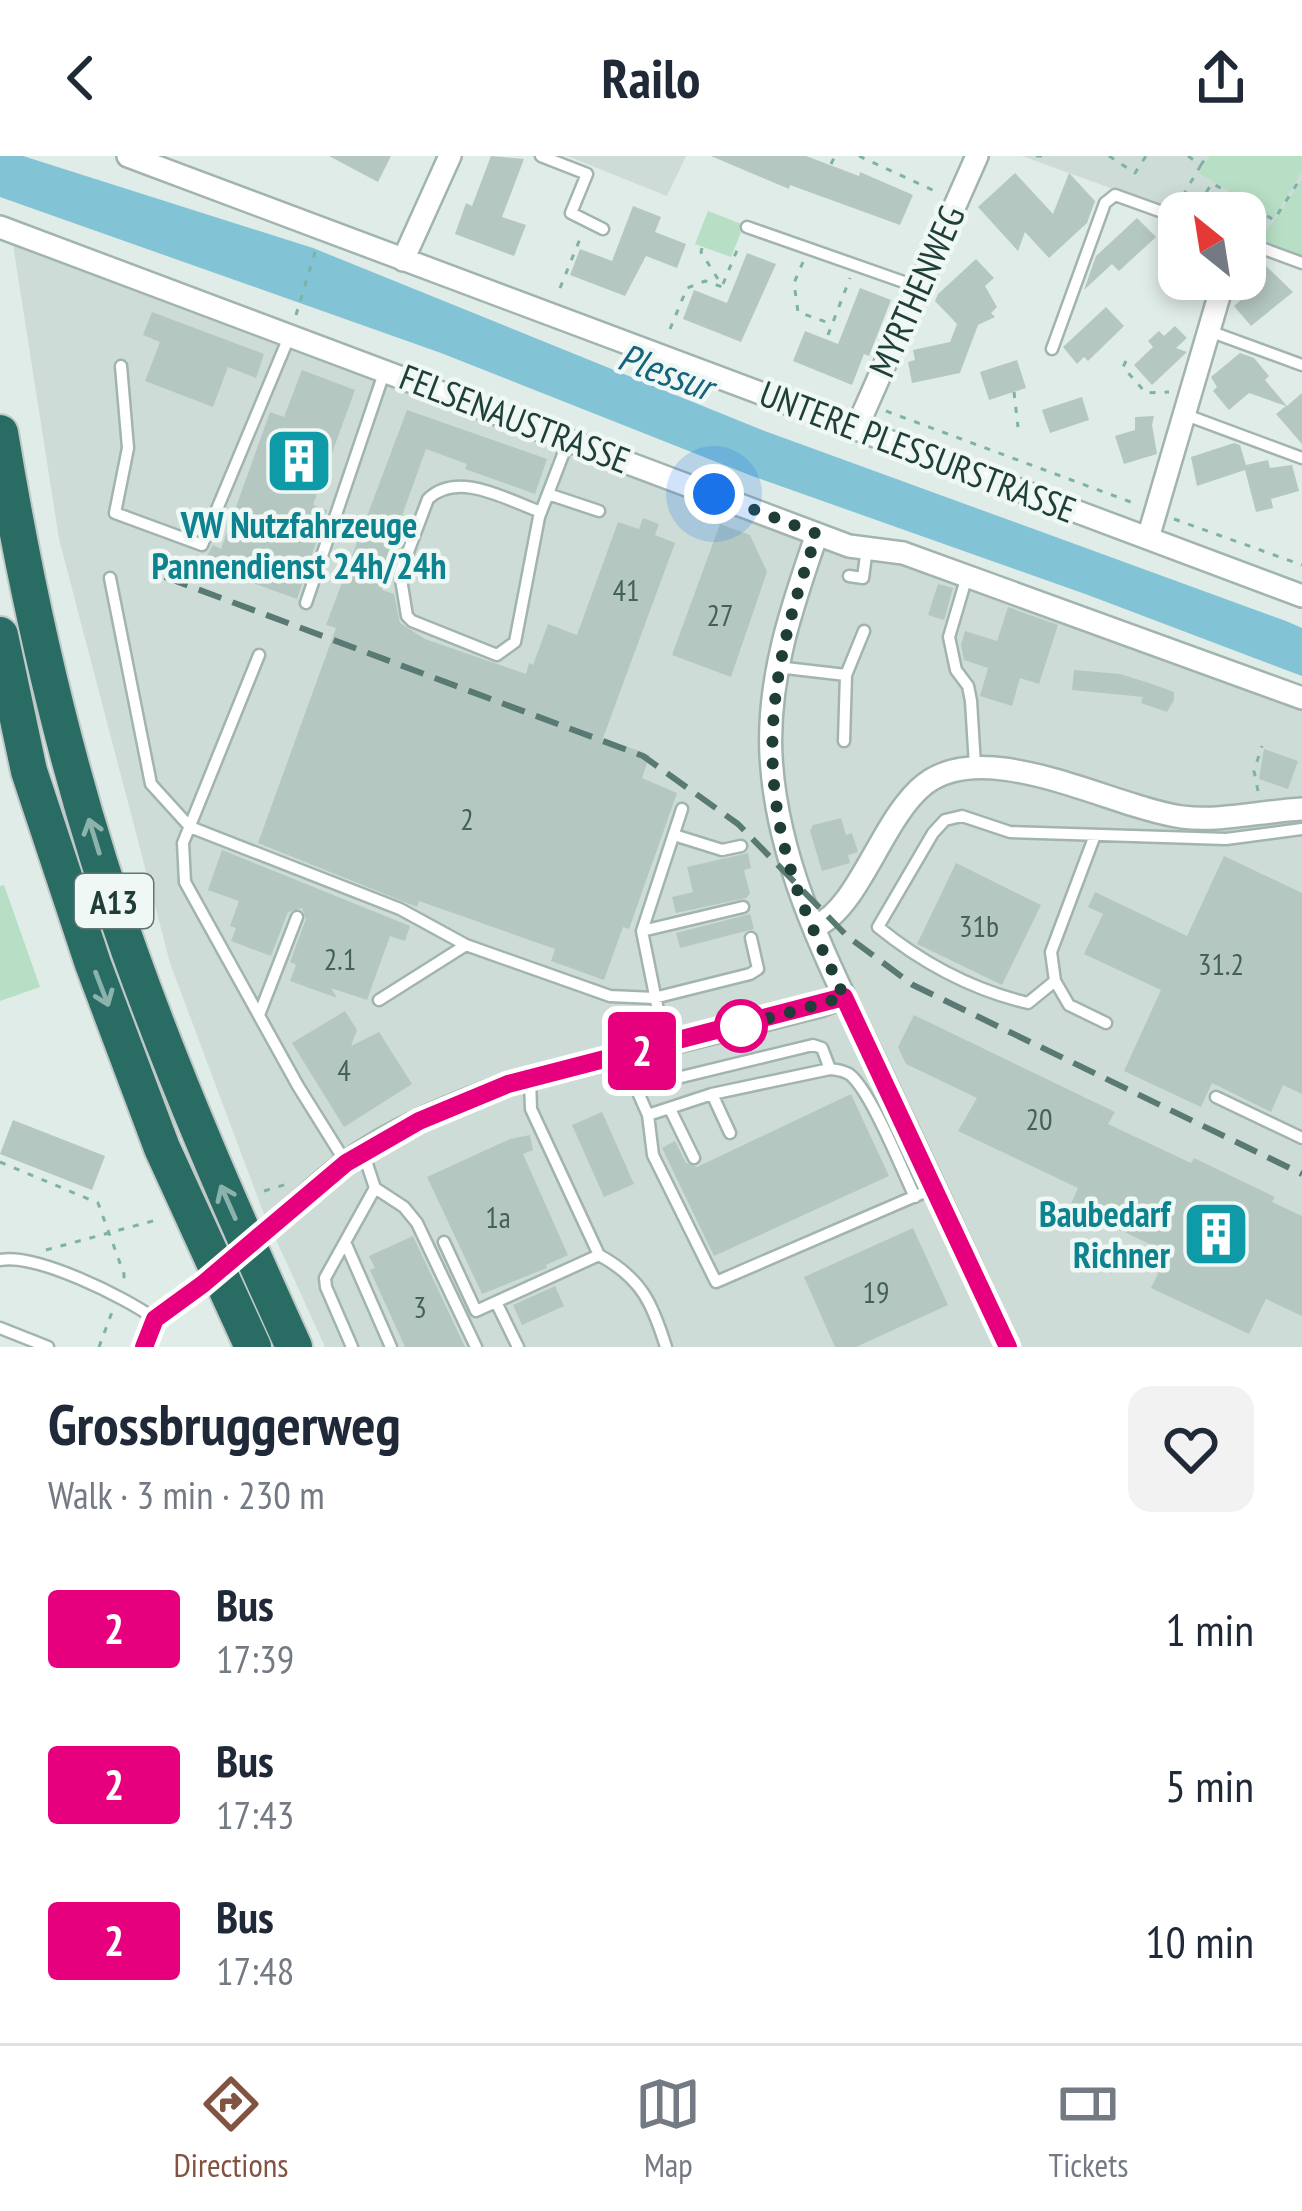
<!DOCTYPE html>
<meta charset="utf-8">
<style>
body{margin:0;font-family:"PT Sans Narrow",sans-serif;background:#f2f2f3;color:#1f2937;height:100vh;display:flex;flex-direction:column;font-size:45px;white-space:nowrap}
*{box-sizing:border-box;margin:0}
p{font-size:39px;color:#747a83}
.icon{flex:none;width:66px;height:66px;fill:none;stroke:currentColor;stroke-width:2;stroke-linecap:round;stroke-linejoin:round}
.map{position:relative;height:1191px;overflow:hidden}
.drawer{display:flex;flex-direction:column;background:#fff;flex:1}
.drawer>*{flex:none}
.badge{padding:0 24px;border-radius:9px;font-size:42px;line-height:78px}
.needle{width:78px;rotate:330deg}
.fabs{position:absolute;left:1158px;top:36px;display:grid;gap:24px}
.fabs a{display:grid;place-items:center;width:108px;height:108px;border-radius:24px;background:#fff;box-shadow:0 6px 18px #0003;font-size:60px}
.you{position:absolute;width:60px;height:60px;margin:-30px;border:9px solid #fff;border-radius:50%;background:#1a73e8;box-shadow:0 0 0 18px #1a73e833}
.map>.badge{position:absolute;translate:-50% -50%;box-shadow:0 0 0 6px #fff}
.round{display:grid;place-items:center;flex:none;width:126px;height:126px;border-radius:24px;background:#f2f2f3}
.summary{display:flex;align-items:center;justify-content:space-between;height:204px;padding:0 48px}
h1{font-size:57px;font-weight:600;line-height:90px}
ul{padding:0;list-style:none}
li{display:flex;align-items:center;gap:36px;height:156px;padding:0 48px}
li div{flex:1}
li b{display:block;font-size:45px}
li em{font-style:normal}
li .badge{min-width:132px;font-weight:700;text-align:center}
header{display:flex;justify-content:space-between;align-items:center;height:156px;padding:0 48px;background:#fff;font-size:54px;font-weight:600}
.menu{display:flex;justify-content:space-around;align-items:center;height:168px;border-top:3px solid #e0e1e3;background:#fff;font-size:33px;color:#747a83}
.menu a{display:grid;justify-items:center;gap:6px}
.menu .on{color:#835341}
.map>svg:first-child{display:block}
.built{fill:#cedcd7}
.green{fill:#b7dfc5}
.water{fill:#83c3d6}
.building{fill:#b5c7c1}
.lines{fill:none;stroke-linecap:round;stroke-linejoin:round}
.street-tunnel{stroke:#b9c9c4;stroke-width:21;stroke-dasharray:21 10;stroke-linecap:butt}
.lane-casing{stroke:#a2b4af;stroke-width:15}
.street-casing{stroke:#a2b4af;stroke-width:26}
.highway-casing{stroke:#c0c9c7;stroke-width:40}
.path{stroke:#7eb2a6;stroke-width:3;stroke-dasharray:6 9;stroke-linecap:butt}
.lane{stroke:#fff;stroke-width:10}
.street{stroke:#fff;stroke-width:21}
.highway{stroke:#296c63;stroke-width:36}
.rail{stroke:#597973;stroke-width:6;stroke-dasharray:24 12;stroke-linecap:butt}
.oneway{stroke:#8cb2ac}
.line-casing{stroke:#fff;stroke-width:27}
.line{stroke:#e6007e;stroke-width:18}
.walk{stroke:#1f3e38;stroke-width:12;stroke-dasharray:0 21.6}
.stop-dot{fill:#fff;stroke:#e6007e;stroke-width:6}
.labels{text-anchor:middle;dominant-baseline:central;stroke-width:9;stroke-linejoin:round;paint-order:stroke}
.number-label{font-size:30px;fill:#44605a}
.shield{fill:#f0f8f5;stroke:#5e7671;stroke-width:3}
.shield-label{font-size:33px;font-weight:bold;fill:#1f3e38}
.street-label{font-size:36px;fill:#1f3e38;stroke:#f0f8f5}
.culture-label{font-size:36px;font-weight:bold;fill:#0d838f;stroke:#f0f8f5}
.water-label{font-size:39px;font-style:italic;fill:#15647e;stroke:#f0f8f5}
</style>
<header><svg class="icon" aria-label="back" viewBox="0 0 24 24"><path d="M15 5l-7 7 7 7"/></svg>Railo<svg class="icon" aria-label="share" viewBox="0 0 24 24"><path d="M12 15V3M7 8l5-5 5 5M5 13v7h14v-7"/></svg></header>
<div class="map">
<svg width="1302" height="1191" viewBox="0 0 1302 1191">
<rect width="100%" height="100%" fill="#e0ece7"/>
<path class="built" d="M 567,0 L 686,0 L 667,40 Z
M 1022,0 L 1302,0 L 1302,101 L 1268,88 L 1263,80 L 1245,73 L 1245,57 L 1179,57 Z
M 11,76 L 849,390 L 903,397 L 1302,542 L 1302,1191 L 325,1191 L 262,1053 L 170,807 L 59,383 Z"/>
<path class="green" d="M 1210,0 L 1302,0 L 1302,15 L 1274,62 L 1199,17 Z
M 1302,24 L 1302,101 L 1268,88 L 1263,80 Z
M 708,55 L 744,69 L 731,101 L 695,88 Z
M 4,729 L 40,831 L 0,845 L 0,730 Z"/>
<path class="water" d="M 0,0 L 23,0 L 313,92 L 762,274 L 1286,465 L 1302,472 L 1302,520 L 1088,439 L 752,320 L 441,197 L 0,41 Z"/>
<path class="building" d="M 329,0 L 391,0 L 378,26 Z
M 491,0 L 524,3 L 502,61 L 526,69 L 514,100 L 455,78 L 466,47 L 472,50 Z
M 711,0 L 806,0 L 859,20 L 860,16 L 913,39 L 900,69 L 790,29 L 789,33 Z
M 1015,17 L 1053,58 L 1069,17 L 1095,45 L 1087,67 L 1049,102 L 1025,76 L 1018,95 L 978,51 Z
M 633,50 L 661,61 L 655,76 L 686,88 L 677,112 L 646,100 L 625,140 L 570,119 L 580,93 L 612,105 Z
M 1137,62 L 1156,81 L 1119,115 L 1112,108 L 1084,134 L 1096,100 Z
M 747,97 L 776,108 L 741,186 L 683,163 L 694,134 L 727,147 Z
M 976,103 L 994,122 L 985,130 L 997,151 L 991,157 L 995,161 L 978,169 L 960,217 L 912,227 L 908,206 L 915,204 L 913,194 L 950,186 L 957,168 L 935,145 L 938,138 Z
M 1179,104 L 1179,123 L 1198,123 L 1179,143 L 1160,122 Z
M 1265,109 L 1293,136 L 1251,170 L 1234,150 L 1260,128 L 1252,120 Z
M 860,132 L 891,144 L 869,200 L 864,198 L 852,229 L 793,205 L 805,175 L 838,188 Z
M 1106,151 L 1124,170 L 1088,205 L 1084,201 L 1077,208 L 1063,191 Z
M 152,156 L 264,198 L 256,222 L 228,211 L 213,251 L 145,225 L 160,186 L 143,179 Z
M 1175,170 L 1187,182 L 1176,192 L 1187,196 L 1152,229 L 1134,209 L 1153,191 L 1148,185 L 1159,175 L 1164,180 Z
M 1240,197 L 1254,202 L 1269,220 L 1265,224 L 1287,250 L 1302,237 L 1302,288 L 1276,258 L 1286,250 L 1249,237 L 1229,254 L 1213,235 L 1217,231 L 1211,221 Z
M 1017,204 L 1026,232 L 989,244 L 980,216 Z
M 302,214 L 355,234 L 313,349 L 327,354 L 297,443 L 202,409 L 213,389 L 221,393 L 270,256 L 284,261 Z
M 1082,241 L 1089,264 L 1050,277 L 1042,254 Z
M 407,254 L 547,303 L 535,338 L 465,313 L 467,308 L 426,293 L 399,368 L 403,370 L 382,434 L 394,438 L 400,467 L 425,483 L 526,518 L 529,507 L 533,509 L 548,468 L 577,479 L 618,366 L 639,373 L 643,362 L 659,368 L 655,379 L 675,387 L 603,582 L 650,599 L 642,622 L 677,637 L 629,773 L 623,771 L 604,824 L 551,805 L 555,793 L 419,745 L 417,751 L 258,687 L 336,472 L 326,469 Z
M 1154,260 L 1152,269 L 1157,298 L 1124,308 L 1115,280 L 1135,274 L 1135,261 Z
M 1234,287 L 1240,289 L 1246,309 L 1268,304 L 1270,312 L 1292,309 L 1299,335 L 1271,343 L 1273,352 L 1256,356 L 1245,314 L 1197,330 L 1191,301 Z
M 720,368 L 750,379 L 767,416 L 731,521 L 672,499 Z
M 938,428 L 953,432 L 944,464 L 928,459 Z
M 1008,451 L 1058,469 L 1039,528 L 1020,522 L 1012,550 L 980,540 L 988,512 L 964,504 L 961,489 L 965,475 L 997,485 Z
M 1074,514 L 1120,518 L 1149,527 L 1174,536 L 1174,544 L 1167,556 L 1141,547 L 1143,541 L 1072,534 Z
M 1264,593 L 1298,605 L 1288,633 L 1259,623 Z
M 841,662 L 846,679 L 852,677 L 858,696 L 848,699 L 850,707 L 822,715 L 810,675 L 813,669 Z
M 222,694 L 410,770 L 405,785 L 390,780 L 367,844 L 331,832 L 337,842 L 290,825 L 296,809 L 290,806 L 306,763 L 302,752 L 288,756 L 271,800 L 231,785 L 236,772 L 230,770 L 239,745 L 208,734 Z
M 748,697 L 751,712 L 744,714 L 750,738 L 746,742 L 676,757 L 672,741 L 693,736 L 687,711 Z
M 1224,700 L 1302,737 L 1302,938 L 1283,929 L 1271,956 L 1212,927 L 1201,951 L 1124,915 L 1161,834 L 1084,798 L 1103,758 L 1088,751 L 1095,736 L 1187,780 Z
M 956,707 L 1041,749 L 1002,829 L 917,788 Z
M 750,758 L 754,773 L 680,792 L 676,777 Z
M 345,855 L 357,874 L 351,890 L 379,876 L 412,928 L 344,971 L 292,887 Z
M 914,859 L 1115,956 L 1108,968 L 1191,1007 L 1194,1002 L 1275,1041 L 1272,1046 L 1302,1060 L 1302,1160 L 1266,1143 L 1249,1178 L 1151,1132 L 1168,1097 L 1070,1050 L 1078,1032 L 958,975 L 977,942 L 906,908 L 898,891 Z
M 851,938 L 889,1020 L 714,1100 L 662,992 L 675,985 L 686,1007 L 697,1011 Z
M 602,956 L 634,1028 L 604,1041 L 572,969 Z
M 13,964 L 105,1000 L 92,1034 L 0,998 Z
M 530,979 L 533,994 L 523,998 L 568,1099 L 546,1109 L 547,1112 L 482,1138 L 427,1021 L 510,983 Z
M 913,1072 L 948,1149 L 856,1191 L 835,1191 L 804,1121 Z
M 413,1080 L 465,1191 L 405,1191 L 370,1114 L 375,1112 L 369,1100 Z
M 555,1130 L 564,1150 L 522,1169 L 513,1149 Z"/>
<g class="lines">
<path class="street-tunnel" d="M 245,1092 L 285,1058"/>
<g class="lane-casing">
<path id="lane" d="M 541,0 L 587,18 L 571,57 L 603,73
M 747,71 L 918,131
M 1245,86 L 1302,107
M 1209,175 L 1302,209
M 1052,193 L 1105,47 L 1115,39 L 1179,62
M 121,210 L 128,292 L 115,357 L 202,389 L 289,181
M 1186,259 L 1302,302
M 548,338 L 599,355
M 541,356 C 507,344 458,314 428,343 L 400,417 L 407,460 L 412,465 L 497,499 L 515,486 L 539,361 L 569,283
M 849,420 L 863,422 L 867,392
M 967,420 L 949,481 L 956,514 L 968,530 L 971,545 L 975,609
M 110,422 L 151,628 L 190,671 L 400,753 L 466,789 L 610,840 L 654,842 L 750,818 L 758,813 L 751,782
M 306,447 L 384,217
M 259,499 L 183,687 L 185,726 L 298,930 L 346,1007
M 777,511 L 846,519 L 864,475
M 844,585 L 846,519
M 674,679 L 722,694 L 741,690
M 1095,679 L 1051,796 L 1055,825 L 1069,849 L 1106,867
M 642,775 L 743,751
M 1055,825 L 1028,847 C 973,834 921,806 878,771 L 933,677 L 945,664 L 962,660 L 1010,676 L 1226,683 L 1302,673
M 379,844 L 466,789
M 259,859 L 297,761
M 665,889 L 642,775 L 682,653
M 622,900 L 648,959 L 653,999 L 716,1126 L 934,1032
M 636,932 L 813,889 L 822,892 L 830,913
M 712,938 L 730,977
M 1216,941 L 1302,982
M 670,953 L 694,1002
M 648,959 L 712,938 L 830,913 C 838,914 842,914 849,918 C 870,933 902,1014 915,1041
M 375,1032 L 404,1051 L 417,1067 L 476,1191
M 345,1086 L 391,1191
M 444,1086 L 476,1155 L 599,1099 L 531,953 L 530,923
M 599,1099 C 641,1122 652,1146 666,1191
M 0,1104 C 36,1097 125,1141 155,1163
M 496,1146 L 518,1191
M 0,1172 L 48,1191
M 352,1191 L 326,1131 L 325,1122 L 375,1032 L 363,996"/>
</g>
<g class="street-casing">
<path id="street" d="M 128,0 L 1302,440
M 0,71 L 849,390 L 903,397 L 1302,542
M 403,104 L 450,0
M 857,271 L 977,0
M 817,378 C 792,450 767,522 771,600 C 777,711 830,810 877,909 C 921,1003 965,1096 1008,1191
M 1148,382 L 1224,123
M 814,771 C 859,754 882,661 925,628 C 988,580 1111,651 1182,661 C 1220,666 1263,655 1302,653
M 285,1058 C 305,1041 324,1023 344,1008 C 393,972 452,949 508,928 L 820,850 L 844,841
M 144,1191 L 155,1163 L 203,1128"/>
</g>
<g class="highway-casing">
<path id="highway" d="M 0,277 C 29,453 69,629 130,797 C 178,931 235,1061 294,1191
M 0,479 L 29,615 L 93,808 L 162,992 L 253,1191"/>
</g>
<path class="path" d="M 859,0 L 939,37
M 1036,0 L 1048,0
M 1109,0 L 1135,17 L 1146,0
M 1188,0 L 1201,9 L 1207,0
M 831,8 L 835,0
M 1201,9 L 1185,36 L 1201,45 L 1212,27 L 1274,64 L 1302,20
M 702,92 L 701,96 L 721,128
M 803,106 L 794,127 L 798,156 L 832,168
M 723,128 L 740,87
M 560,132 L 582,78
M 296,159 L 316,93
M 670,173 L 687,132 L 705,125 L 728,133
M 828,179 L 850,122
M 1126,205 L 1123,211 L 1146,237 L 1169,236
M 1014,236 L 1018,271
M 886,255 L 1136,348
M 1174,363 L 1302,409
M 1258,635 L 1254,615 L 1262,590
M 0,1006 L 98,1047 L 124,1118 L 124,1126
M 264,1035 L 287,1028
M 46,1094 L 160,1063
M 99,1191 L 112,1156"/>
<use href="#lane" class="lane"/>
<use href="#street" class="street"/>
<use href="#highway" class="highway"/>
<path class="rail" d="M 165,421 L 643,600 L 738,668 L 847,780 L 913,829 L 1302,1018"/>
</g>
<defs><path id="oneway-shaft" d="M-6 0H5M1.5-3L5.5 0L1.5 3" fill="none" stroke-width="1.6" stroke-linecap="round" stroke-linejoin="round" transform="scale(3)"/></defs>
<g class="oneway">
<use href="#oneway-shaft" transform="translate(94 680) rotate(-107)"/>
<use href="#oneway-shaft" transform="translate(102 833) rotate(69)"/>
<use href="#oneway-shaft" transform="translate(228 1046) rotate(-114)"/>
</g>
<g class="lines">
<g class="line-casing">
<path id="line" d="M 144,1191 L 155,1163 L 203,1128 L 346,1007 L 419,965 L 508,928 L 844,841 L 1008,1191"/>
</g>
<use href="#line" class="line"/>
<path class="walk" d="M 714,338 L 817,378 C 774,500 753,604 796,730 C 809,768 828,804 844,841 L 741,870"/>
</g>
<defs>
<g id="building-square" transform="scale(3.45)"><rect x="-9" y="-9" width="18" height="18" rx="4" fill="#0f9aa8" stroke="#f0f8f5"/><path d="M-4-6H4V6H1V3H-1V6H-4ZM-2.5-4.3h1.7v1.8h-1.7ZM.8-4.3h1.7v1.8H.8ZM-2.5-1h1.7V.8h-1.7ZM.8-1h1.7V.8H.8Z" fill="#fff"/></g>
</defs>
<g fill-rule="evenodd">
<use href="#building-square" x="299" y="305"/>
<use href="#building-square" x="1216" y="1078"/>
</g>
<circle class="stop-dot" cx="741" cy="870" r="24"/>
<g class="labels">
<g class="number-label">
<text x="626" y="433">41</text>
<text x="720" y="458">27</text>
<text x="467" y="662">2</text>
<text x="979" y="769">31b</text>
<text x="340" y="802">2.1</text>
<text x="1221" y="807">31.2</text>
<text x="344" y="913">4</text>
<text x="1039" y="962">20</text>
<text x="498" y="1060">1a</text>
<text x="876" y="1135">19</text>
<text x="420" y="1150">3</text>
</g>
<rect class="shield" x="75" y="718" width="78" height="54" rx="9"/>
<g class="shield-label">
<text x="114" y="745">A13</text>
</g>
<g class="street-label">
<text transform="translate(916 135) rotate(-66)">MYRTHENWEG</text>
<text transform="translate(515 262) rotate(21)">FELSENAUSTRASSE</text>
<text transform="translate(918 295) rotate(21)">UNTERE PLESSURSTRASSE</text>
</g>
<g class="culture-label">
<text x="299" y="368">VW Nutzfahrzeuge<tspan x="299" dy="41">Pannendienst 24h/24h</tspan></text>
<text x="1170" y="1057" text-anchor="end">Baubedarf<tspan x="1170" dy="41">Richner</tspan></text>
</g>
<g class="water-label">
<text transform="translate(666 215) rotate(20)">Plessur</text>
</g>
</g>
</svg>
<div class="fabs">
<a><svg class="needle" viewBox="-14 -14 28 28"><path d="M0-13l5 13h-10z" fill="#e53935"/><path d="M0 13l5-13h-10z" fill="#747a83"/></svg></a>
</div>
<div class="you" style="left:714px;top:338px"></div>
<b class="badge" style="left:642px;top:895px;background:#e6007e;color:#fff">2</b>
</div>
<section class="drawer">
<div class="summary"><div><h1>Grossbruggerweg</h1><p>Walk · 3 min · 230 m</p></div><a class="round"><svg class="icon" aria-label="heart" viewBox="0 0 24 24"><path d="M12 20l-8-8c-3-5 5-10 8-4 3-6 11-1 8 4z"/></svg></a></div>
<ul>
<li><span class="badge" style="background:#e6007e;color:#fff">2</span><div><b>Bus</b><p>17:39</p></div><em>1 min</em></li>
<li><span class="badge" style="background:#e6007e;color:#fff">2</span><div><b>Bus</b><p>17:43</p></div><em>5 min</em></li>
<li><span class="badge" style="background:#e6007e;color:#fff">2</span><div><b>Bus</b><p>17:48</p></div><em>10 min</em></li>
</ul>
</section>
<nav class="menu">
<a class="on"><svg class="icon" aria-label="directions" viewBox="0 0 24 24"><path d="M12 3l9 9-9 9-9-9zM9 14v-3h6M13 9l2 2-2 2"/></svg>Directions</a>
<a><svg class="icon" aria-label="map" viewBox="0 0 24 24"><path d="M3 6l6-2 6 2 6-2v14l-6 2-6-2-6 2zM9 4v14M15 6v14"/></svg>Map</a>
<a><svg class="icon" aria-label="tickets" viewBox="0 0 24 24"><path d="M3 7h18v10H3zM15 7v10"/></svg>Tickets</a>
</nav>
